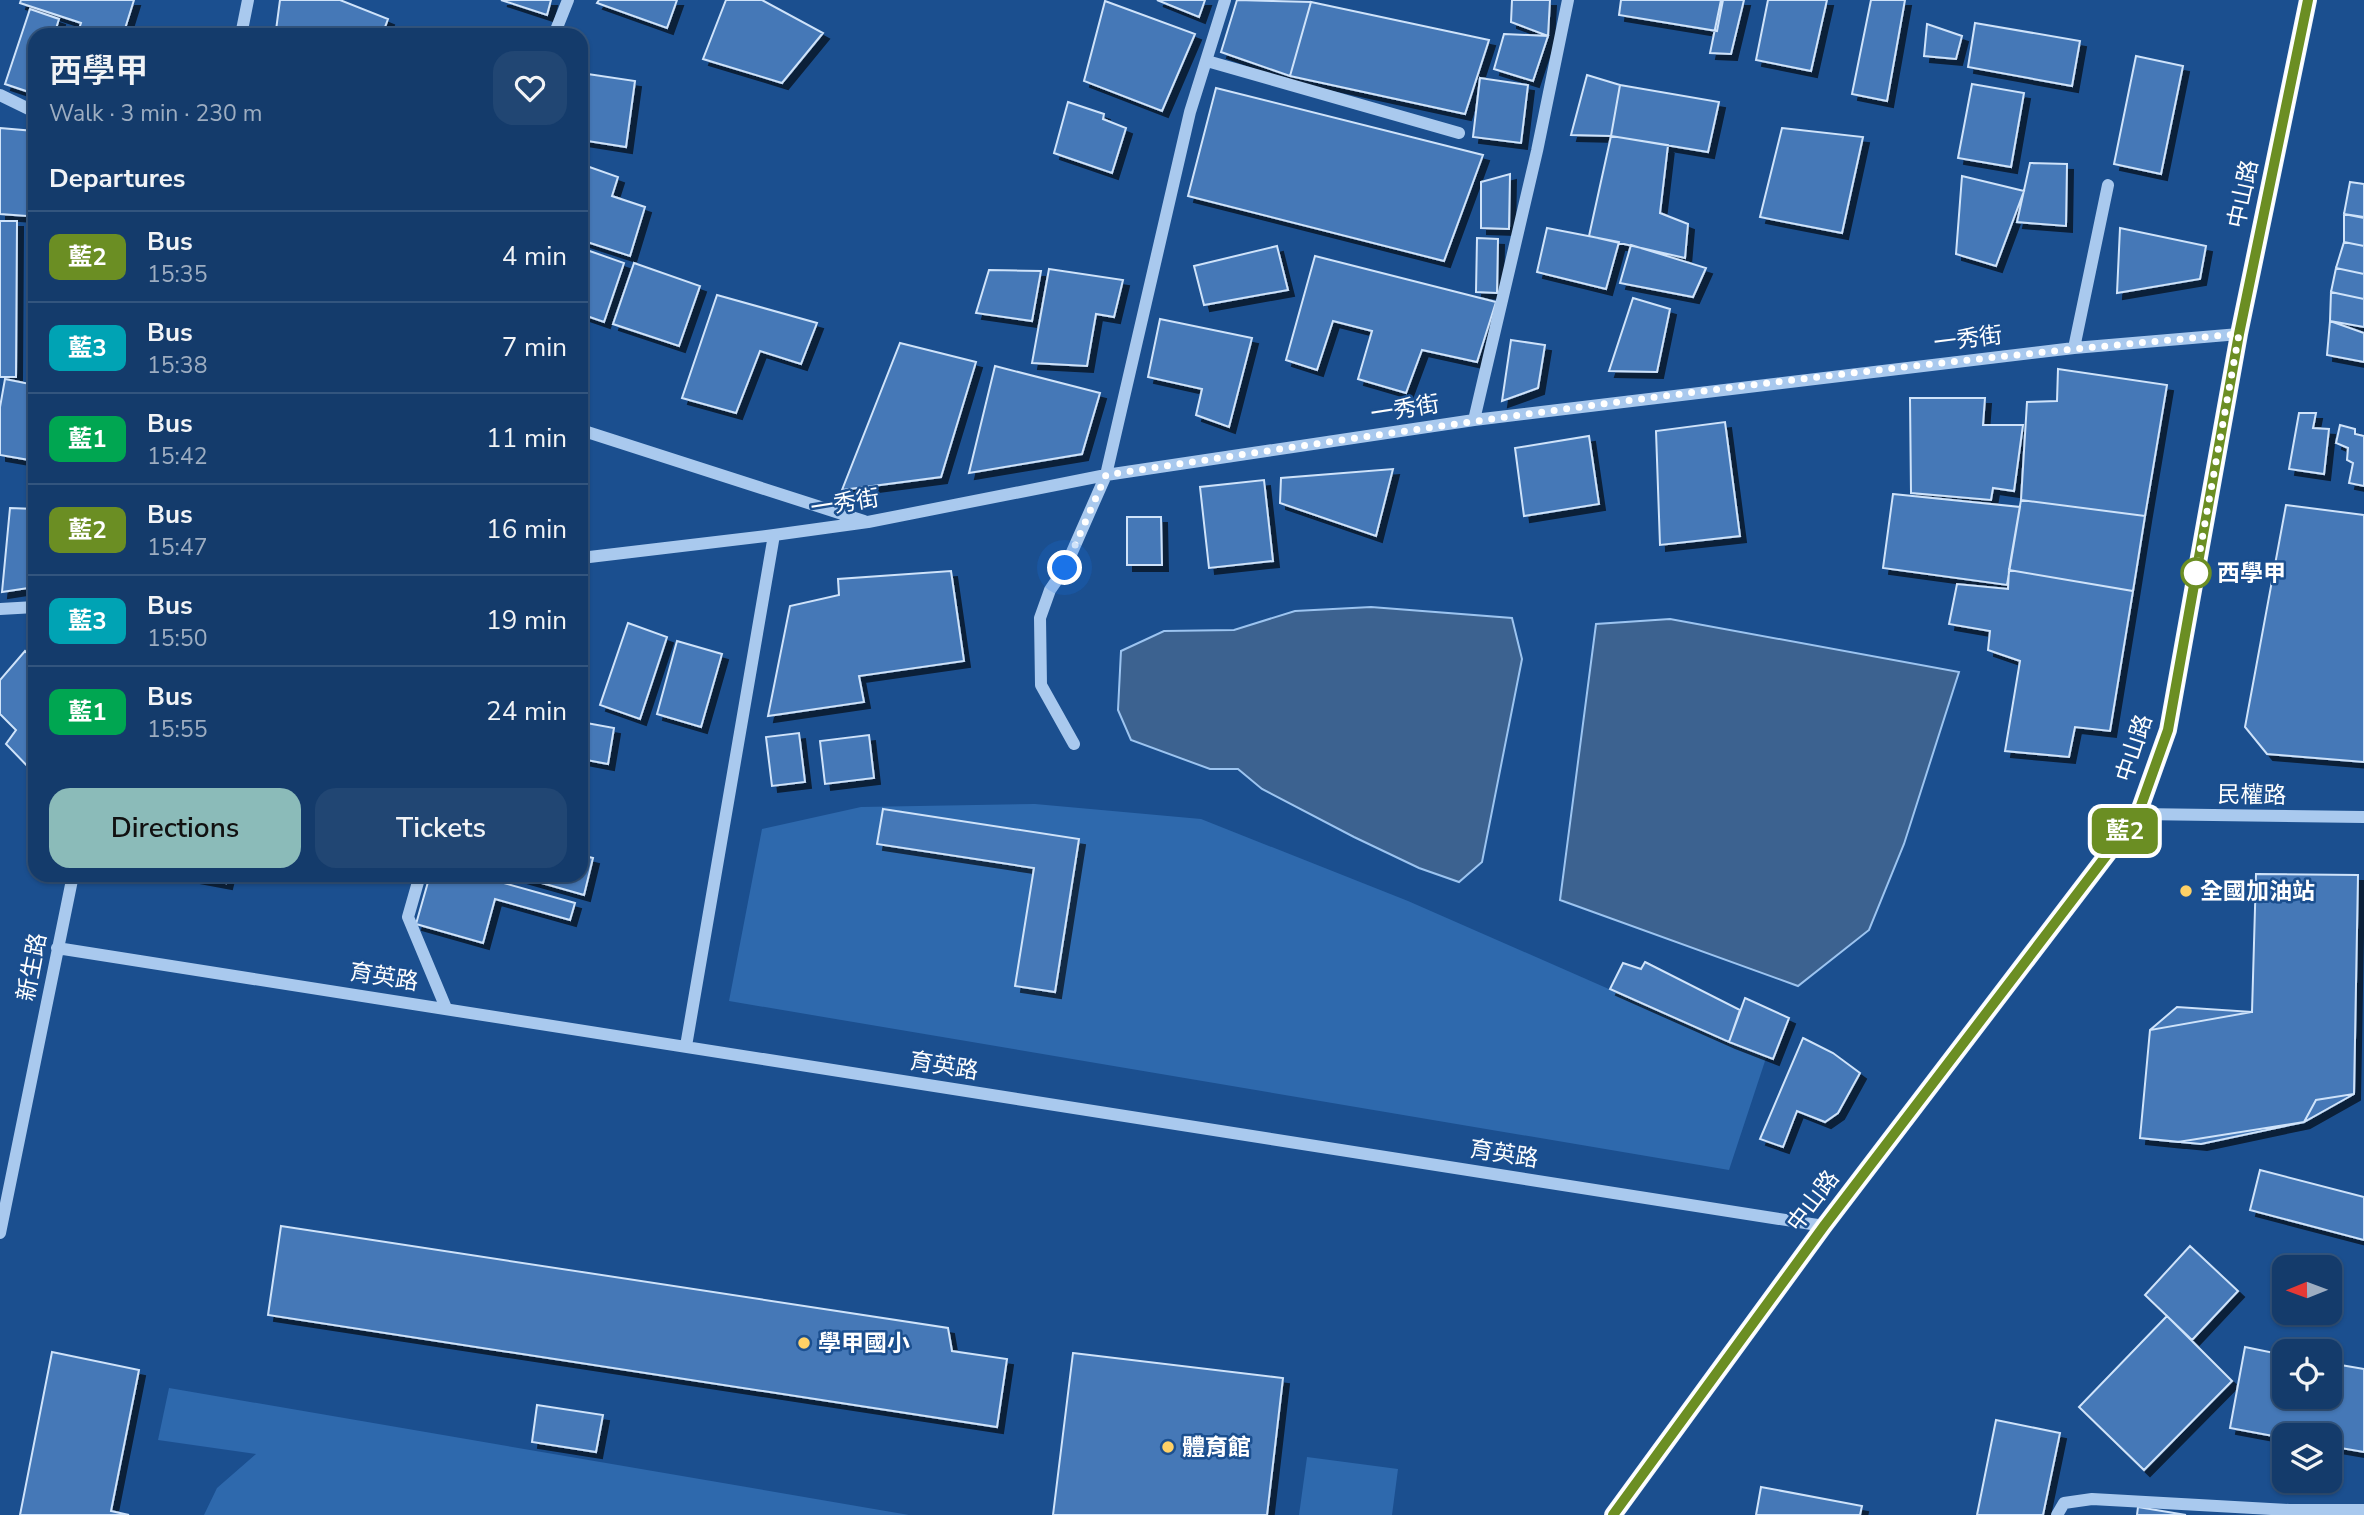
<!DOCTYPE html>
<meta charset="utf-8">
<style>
body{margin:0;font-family:"Nunito Sans","Noto Sans TC",sans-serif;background:#214673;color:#f1f3f6;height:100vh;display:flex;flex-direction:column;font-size:26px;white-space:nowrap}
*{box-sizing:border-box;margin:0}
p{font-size:23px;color:#9dadc1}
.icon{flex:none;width:38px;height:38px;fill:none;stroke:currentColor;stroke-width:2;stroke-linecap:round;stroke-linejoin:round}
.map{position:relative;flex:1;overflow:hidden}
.panel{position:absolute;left:28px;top:28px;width:560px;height:854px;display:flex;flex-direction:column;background:#143b6b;border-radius:21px;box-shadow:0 2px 5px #0004,0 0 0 2px #33557e}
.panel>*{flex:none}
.badge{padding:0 14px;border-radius:10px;font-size:24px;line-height:46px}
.needle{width:46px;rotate:269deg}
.buttons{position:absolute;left:2272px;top:1255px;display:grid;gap:14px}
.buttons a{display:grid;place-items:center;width:70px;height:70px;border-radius:14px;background:#143b6b;box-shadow:0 2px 5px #0004,0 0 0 2px #33557e;font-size:35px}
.you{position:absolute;width:35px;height:35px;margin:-18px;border:5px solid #fff;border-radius:50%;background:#1a73e8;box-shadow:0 0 0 10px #1a73e833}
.map>.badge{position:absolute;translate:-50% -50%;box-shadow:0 0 0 4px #fff}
h2{padding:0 21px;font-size:26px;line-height:63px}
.round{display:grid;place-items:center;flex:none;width:74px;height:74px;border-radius:21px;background:#214673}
.overview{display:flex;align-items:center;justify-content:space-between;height:119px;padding:0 21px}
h1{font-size:33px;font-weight:600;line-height:52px}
.cta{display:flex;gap:14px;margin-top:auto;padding:14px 21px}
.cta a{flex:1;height:80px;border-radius:21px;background:#8bbbb9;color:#111;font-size:28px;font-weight:600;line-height:80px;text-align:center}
.cta a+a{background:#214673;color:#f1f3f6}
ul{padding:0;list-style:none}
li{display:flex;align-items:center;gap:21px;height:91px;padding:0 21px;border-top:2px solid #33557e}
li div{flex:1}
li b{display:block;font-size:26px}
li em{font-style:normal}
li .badge{min-width:77px;font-weight:700;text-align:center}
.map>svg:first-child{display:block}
.green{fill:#2e69ad}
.water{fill:#3c6290;stroke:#9cc4f0;stroke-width:2}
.building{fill:#4478b7;stroke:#cfe3fa;stroke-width:2;filter:url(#shadow)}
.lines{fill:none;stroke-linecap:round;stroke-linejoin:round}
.minor{stroke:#a9c9ee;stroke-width:12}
.major{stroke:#f0f6ff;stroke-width:18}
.line-casing{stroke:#fff;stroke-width:16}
.line{stroke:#6b8e23;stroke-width:10}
.walk{stroke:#fff;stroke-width:7;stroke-dasharray:0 12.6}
.stop-dot{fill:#fff;stroke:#6b8e23;stroke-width:3.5}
.poi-dot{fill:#ffd166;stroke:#1b4f8f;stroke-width:2.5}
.labels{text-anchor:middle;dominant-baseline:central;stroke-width:5;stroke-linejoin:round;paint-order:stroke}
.street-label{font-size:23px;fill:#fff;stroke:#1b4f8f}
.stop-label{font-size:23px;font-weight:bold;fill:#fff;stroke:#1b4f8f;text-anchor:start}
.poi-label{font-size:23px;font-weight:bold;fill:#fff;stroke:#1b4f8f;text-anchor:start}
</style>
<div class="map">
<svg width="2364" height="1515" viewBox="0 0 2364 1515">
<defs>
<filter id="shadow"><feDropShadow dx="6" dy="6" stdDeviation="0" flood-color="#0009"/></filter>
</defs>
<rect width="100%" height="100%" fill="#1b4f8f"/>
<path class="green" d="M 1035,804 L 1201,819 L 1408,901 L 1766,1058 L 1729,1170 L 729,1001 L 762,829 L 861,807 Z
M 169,1388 L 909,1515 L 204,1515 L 217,1488 L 256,1454 L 158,1440 Z
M 1307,1457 L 1398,1469 L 1392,1515 L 1299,1515 Z"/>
<path class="water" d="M 1371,607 L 1512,618 L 1522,659 L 1482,862 L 1459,882 L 1419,868 L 1354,837 L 1262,789 L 1238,769 L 1210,769 L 1131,740 L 1118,710 L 1121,651 L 1164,631 L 1234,630 L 1295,611 Z
M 1670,619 L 1959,672 L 1904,844 L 1869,930 L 1798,986 L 1560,900 L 1596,624 Z"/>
<path class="building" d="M 21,0 L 134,0 L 123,35 L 77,35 L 81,23 L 20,3 Z
M 280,0 L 340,0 L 388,19 L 382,35 L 289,35 L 276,30 Z
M 501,0 L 551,0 L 547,15 Z
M 599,0 L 677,0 L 667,28 L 597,3 Z
M 726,0 L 762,0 L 823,33 L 782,83 L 703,59 Z
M 1157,0 L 1205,0 L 1199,17 Z
M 1237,0 L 1311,2 L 1290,76 L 1221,52 Z
M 1512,0 L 1550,0 L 1548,36 L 1511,22 Z
M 1621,0 L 1723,0 L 1717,31 L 1619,15 Z
M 1721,0 L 1744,0 L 1731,54 L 1710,53 Z
M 1768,0 L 1827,0 L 1811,71 L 1756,60 Z
M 1871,0 L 1905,0 L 1887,101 L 1852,94 Z
M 1105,1 L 1195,34 L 1162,111 L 1084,81 Z
M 1311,2 L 1489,40 L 1465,114 L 1290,76 Z
M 30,9 L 59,19 L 54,35 L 35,35 L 35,94 L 5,84 Z
M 1975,23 L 2080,41 L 2072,86 L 1968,67 Z
M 1927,24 L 1962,36 L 1956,59 L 1924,56 Z
M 1504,34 L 1548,36 L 1533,81 L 1494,69 Z
M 2136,56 L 2183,66 L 2161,174 L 2114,164 Z
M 581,73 L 635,81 L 626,147 L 581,140 Z
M 1587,75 L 1620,85 L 1611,136 L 1571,135 Z
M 1480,78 L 1528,85 L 1521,143 L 1473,137 Z
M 1972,84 L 2024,93 L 2011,167 L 1958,158 Z
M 1620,85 L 1719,102 L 1708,152 L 1611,136 Z
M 1216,88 L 1483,155 L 1444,261 L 1188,196 Z
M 1068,102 L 1104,114 L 1103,119 L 1126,128 L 1112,173 L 1054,153 Z
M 0,128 L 34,131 L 27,216 L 0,214 Z
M 1782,128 L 1863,137 L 1842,233 L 1760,217 Z
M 1611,136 L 1668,145 L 1660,213 L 1688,224 L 1685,258 L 1589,236 Z
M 2030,163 L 2067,164 L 2066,226 L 2017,222 Z
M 581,164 L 618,177 L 612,196 L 645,207 L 630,256 L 581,240 Z
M 1510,174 L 1509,229 L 1481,228 L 1481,182 Z
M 1962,176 L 2024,191 L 1996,266 L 1956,254 Z
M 2350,182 L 2364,184 L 2364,217 L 2344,214 Z
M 2344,214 L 2364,218 L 2364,246 L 2344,242 Z
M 0,221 L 17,221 L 16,377 L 0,377 Z
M 1547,228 L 1619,242 L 1606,289 L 1537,272 Z
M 2120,228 L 2206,246 L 2200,279 L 2117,293 Z
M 1477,238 L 1498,239 L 1497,293 L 1476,292 Z
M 2344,242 L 2364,246 L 2364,274 L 2336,268 Z
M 1631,245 L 1706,268 L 1693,297 L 1620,283 Z
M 1277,246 L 1288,290 L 1204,305 L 1194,266 Z
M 581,248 L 624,263 L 604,322 L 581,314 Z
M 1315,256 L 1496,302 L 1477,362 L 1422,350 L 1406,393 L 1358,379 L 1372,331 L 1333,321 L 1317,370 L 1286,360 Z
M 634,263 L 700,286 L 679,346 L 613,324 Z
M 2336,268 L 2364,274 L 2364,299 L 2331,292 Z
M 1049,269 L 1123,280 L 1114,317 L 1096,314 L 1087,366 L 1032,363 Z
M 989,270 L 1041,271 L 1032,321 L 976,313 Z
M 2331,292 L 2364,299 L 2364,327 L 2330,321 Z
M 717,295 L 817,323 L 801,364 L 760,351 L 736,413 L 682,398 Z
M 1633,298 L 1670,309 L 1657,372 L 1609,371 Z
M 1160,319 L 1252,338 L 1229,427 L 1196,415 L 1202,389 L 1148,377 Z
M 2330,321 L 2364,333 L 2364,362 L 2327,355 Z
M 1511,340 L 1545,345 L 1538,388 L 1502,401 Z
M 900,343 L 976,362 L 941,477 L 842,490 Z
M 995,366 L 1100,393 L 1082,454 L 969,473 Z
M 2058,369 L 2167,385 L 2145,516 L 2021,500 L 2027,402 L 2057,401 Z
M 5,379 L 35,385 L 35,461 L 0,455 L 0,407 Z
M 1910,398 L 1985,398 L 1983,425 L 2023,425 L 2014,491 L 1993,488 L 1991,500 L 1911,493 Z
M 2299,413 L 2316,413 L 2313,428 L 2329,429 L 2324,474 L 2289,469 Z
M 1725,422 L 1740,536 L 1660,545 L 1656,431 Z
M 2340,425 L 2355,429 L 2355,434 L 2364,436 L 2364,486 L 2349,483 L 2353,463 L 2347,460 L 2348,448 L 2336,443 Z
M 1589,436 L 1599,504 L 1524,516 L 1515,448 Z
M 1393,469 L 1376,536 L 1280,503 L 1281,478 Z
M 1264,480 L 1273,561 L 1209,568 L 1200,487 Z
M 1893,494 L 2020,507 L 2007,585 L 1883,568 Z
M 2021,500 L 2145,516 L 2133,591 L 2009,570 Z
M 2286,505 L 2364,515 L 2364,762 L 2267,754 L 2245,727 Z
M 10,508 L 35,509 L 35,587 L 2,592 Z
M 1127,517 L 1161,517 L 1162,565 L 1127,565 Z
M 2009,570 L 2133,591 L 2110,731 L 2075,727 L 2069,757 L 2005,751 L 2020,661 L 1988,650 L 1990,631 L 1949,624 L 1957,584 L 2008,589 Z
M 951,571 L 964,661 L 859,676 L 864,702 L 768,716 L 790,606 L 839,595 L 838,579 Z
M 628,623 L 667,637 L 640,719 L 600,705 Z
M 677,641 L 722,654 L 701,727 L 657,714 Z
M 25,651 L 34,660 L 35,658 L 35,774 L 6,744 L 16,730 L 0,714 L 0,680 Z
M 581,722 L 614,728 L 608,764 L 581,759 Z
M 799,733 L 805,782 L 772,786 L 766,737 Z
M 869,735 L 874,778 L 825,784 L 820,741 Z
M 883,809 L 1079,839 L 1055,992 L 1015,986 L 1034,868 L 877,844 Z
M 581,855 L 593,858 L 584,895 L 517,876 L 581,875 Z
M 2256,874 L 2358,875 L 2354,1094 L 2316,1100 L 2304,1122 L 2201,1144 L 2140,1138 L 2150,1030 L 2177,1007 L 2252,1012 Z
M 2256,874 L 2358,875 L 2354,1094 L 2304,1122 L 2178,1142 L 2140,1138 L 2150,1030 L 2252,1012 Z
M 183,875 L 228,875 L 226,883 Z
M 430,875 L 475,875 L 575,903 L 570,920 L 495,899 L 483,943 L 416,924 Z
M 1645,962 L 1740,1010 L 1729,1042 L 1610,989 L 1623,963 L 1641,969 Z
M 1745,998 L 1789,1018 L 1773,1059 L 1729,1042 Z
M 1803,1038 L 1833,1053 L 1860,1073 L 1838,1113 L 1825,1122 L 1797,1111 L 1783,1147 L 1760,1139 Z
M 2260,1170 L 2364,1197 L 2364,1240 L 2250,1210 Z
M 281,1226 L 948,1328 L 952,1351 L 1007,1359 L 997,1427 L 268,1315 Z
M 2190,1246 L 2238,1291 L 2192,1340 L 2145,1295 Z
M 2167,1316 L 2232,1381 L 2144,1470 L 2079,1407 Z
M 2245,1347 L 2284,1355 L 2284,1396 L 2329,1396 L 2329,1363 L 2364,1369 L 2364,1452 L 2329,1446 L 2329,1435 L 2284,1435 L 2284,1438 L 2230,1428 Z
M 52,1352 L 139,1370 L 111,1511 L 129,1515 L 20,1515 Z
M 1073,1353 L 1283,1378 L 1267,1515 L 1053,1515 Z
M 537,1405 L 603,1415 L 596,1452 L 532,1442 Z
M 1996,1420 L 2060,1433 L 2043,1515 L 1977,1515 Z
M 1761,1487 L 1862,1506 L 1860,1515 L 1756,1515 Z
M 2138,1507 L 2186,1515 L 2137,1515 Z"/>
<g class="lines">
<path class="minor" d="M 241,35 L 248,0
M 554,35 L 568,0
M 1207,61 L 1459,133
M 0,95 L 35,112
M 2074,348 L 2108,185
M 1474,420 L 1537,151 L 1568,0
M 581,430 L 864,521
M 581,558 L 774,535 L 868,522 L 1106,475 L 1474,420 L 2074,348 L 2239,334
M 0,609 L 35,607
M 1074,744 L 1041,685 L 1040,618 L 1050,590 L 1065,568 L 1106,475 L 1190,112 L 1225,0
M 2138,814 L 2364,817
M 420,875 L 408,917 L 446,1008
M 57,948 L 1824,1226
M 686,1046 L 774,535
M 0,1233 L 73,875
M 2057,1515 L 2064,1503 L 2092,1499 L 2289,1510 L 2364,1510"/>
<path class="major" d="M 1613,1515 L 1824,1226 L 2138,814 L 2168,730 L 2239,334 L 2308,0"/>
</g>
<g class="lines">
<g class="line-casing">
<path id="line" d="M 1613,1515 L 1824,1226 L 2138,814 L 2168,730 L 2239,334 L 2308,0"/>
</g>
<use href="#line" class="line"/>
<path class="walk" d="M 1065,568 L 1106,475 C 1482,418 1860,366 2239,334 L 2196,573"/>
</g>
<circle class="stop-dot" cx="2196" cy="573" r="14"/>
<g class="poi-dot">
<circle cx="2186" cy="891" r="7"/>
<circle cx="804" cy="1343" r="7"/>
<circle cx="1168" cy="1447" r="7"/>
</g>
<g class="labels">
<g class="street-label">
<text transform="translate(2243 194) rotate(-78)">中山路</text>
<text transform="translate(1968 339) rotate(-7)">一秀街</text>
<text transform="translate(1405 409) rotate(-9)">一秀街</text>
<text transform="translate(845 503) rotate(-9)">一秀街</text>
<text transform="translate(2134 748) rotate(-72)">中山路</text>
<text transform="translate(2252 795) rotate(1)">民權路</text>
<text transform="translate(32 967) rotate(-79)">新生路</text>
<text transform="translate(384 977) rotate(9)">育英路</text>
<text transform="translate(944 1066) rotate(9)">育英路</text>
<text transform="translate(1504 1154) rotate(9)">育英路</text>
<text transform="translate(1813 1201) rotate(-53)">中山路</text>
</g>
<g class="stop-label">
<text x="2217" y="573">西學甲</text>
</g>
<g class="poi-label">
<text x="2200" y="891">全國加油站</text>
<text x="818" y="1343">學甲國小</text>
<text x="1182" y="1447">體育館</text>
</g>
</g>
</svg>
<div class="buttons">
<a><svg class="needle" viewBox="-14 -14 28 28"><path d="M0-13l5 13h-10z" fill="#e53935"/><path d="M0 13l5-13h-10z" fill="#9dadc1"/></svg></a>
<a><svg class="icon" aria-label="locate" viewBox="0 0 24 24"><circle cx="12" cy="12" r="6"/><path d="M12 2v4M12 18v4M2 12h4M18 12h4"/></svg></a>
<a><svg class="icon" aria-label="layers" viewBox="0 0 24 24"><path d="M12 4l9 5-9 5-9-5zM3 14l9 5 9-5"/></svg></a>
</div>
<div class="you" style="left:1065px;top:568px"></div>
<b class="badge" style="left:2125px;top:831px;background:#6b8e23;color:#fff">藍2</b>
<section class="panel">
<div class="overview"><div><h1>西學甲</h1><p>Walk · 3 min · 230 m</p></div><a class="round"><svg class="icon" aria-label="heart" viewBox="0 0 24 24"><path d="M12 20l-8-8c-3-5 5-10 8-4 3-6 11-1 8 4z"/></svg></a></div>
<h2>Departures</h2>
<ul>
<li><span class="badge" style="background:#6b8e23;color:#fff">藍2</span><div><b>Bus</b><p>15:35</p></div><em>4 min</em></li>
<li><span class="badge" style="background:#00a3b4;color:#fff">藍3</span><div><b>Bus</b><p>15:38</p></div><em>7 min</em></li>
<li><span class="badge" style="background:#00a651;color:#fff">藍1</span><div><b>Bus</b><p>15:42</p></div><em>11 min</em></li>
<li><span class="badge" style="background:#6b8e23;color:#fff">藍2</span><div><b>Bus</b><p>15:47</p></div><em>16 min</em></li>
<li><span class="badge" style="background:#00a3b4;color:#fff">藍3</span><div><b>Bus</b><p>15:50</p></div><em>19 min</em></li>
<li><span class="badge" style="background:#00a651;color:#fff">藍1</span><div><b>Bus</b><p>15:55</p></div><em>24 min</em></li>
</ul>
<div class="cta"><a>Directions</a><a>Tickets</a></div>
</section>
</div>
